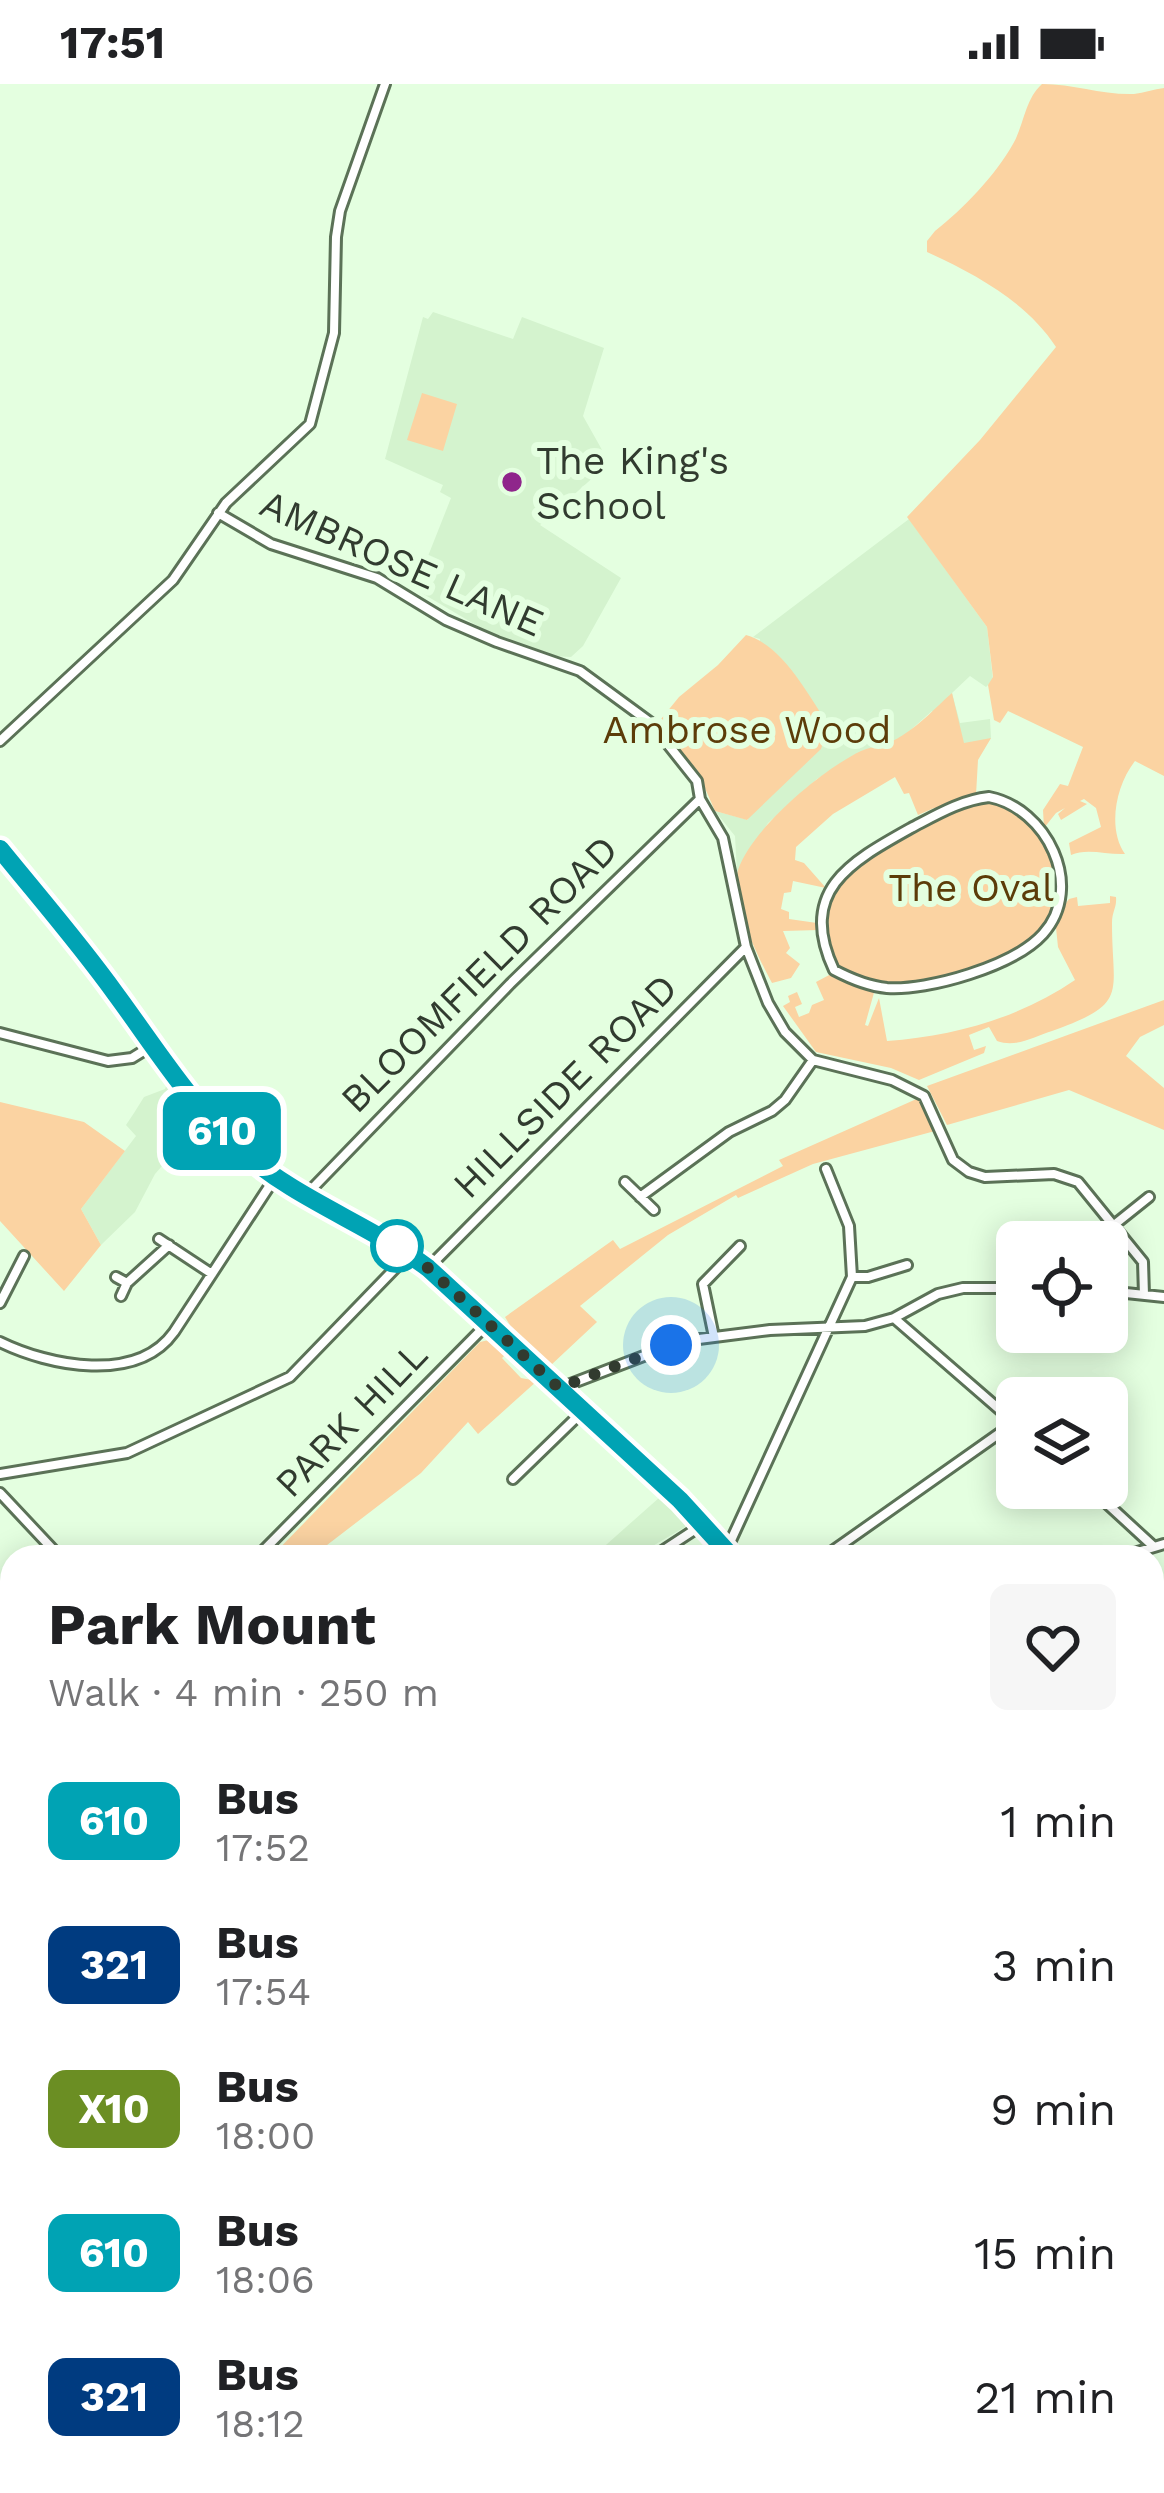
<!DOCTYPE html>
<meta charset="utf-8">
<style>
body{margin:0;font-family:"Work Sans",sans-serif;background:#f6f6f6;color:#202124;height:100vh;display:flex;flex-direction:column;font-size:45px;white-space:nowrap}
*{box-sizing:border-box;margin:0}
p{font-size:39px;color:#757577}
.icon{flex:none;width:66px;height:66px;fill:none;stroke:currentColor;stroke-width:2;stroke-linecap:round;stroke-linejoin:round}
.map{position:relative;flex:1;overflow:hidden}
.sheet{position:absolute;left:0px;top:1461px;width:1164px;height:948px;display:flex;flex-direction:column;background:#fff;border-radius:36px 36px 0 0;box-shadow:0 6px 30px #0003}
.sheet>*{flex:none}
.badge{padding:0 24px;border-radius:18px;font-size:42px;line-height:78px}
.buttons{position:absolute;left:996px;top:1137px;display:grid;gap:24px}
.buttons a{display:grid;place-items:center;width:132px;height:132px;border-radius:18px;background:#fff;box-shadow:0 6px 30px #0003;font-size:60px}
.you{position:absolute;width:60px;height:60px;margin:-30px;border:9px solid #fff;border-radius:50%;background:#1a73e8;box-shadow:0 0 0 18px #1a73e833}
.map>.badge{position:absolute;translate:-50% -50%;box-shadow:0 0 0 6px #fff}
.round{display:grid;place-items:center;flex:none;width:126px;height:126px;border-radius:18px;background:#f6f6f6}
.head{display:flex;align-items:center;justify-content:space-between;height:204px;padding:0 48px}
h1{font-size:57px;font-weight:700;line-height:90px}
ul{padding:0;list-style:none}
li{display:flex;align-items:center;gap:36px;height:144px;padding:0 48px}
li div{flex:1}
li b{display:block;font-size:45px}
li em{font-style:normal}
li .badge{min-width:132px;font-weight:700;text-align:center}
.status{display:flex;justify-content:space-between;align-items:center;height:84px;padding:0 60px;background:#fff;direction:ltr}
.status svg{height:33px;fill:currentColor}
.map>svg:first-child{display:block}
.built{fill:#d4f3ce}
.green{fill:#fbd3a2}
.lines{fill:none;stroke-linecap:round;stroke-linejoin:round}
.street-casing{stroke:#5b7257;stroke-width:14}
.secondary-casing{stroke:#5b7257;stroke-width:18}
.primary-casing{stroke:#fff;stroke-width:20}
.street{stroke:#fff;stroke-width:8}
.secondary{stroke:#c8e8e1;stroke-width:12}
.primary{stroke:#91d1c2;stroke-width:14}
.line-casing{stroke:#fff;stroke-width:27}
.line{stroke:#00a3b4;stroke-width:18}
.walk{stroke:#313b2f;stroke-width:12;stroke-dasharray:0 21.6}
.poi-dot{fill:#8f268b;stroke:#e4ffe0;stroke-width:4.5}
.stop-dot{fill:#fff;stroke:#00a3b4;stroke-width:6}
.labels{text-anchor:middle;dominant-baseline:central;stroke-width:12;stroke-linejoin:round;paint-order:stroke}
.poi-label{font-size:39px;fill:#313b2f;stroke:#e4ffe0;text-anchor:start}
.street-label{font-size:39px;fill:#313b2f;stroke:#e4ffe0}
.park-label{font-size:39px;fill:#5c3c09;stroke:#e4ffe0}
</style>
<div class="status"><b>17:51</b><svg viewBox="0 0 49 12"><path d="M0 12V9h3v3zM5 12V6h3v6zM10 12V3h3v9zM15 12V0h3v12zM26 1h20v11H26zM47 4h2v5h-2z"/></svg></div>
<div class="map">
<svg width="1164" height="2409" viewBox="0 0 1164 2409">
<rect width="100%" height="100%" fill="#e4ffe0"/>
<path class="built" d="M 433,228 L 513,255 L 522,233 L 604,264 L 583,332 L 606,373 L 597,390 L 540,441 L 621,494 L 583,562 L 571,573 L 552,572 L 491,550 L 415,505 L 451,414 L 440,408 L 443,401 L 385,375 L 423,233 L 428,235 Z
M 909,435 L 987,543 L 993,596 L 986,603 L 970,592 L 952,609 L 960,639 L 990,635 L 991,654 L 977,676 L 932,627 L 905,651 L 879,665 L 864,666 L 817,695 L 768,739 L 737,788 L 735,752 L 715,727 L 748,736 L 760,555 L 753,553 Z
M 167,1000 L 197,1042 L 155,1090 L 135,1128 L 101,1161 L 81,1125 L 136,1052 L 126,1041 L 134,1029 L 144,1013 L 165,1005 Z
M 660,1413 L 687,1437 L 685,1443 L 634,1473 L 602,1473 L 598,1468 Z
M 1164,1978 L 1164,2084 L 1152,2058 L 1152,1986 Z
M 1152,2140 L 1164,2180 L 1164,2245 L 1152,2253 Z
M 1152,2341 L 1164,2359 L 1164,2409 L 1134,2409 L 1129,2397 L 1152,2397 Z"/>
<path class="green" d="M 1042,0 C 1074,0 1102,11 1134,10 C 1144,9 1154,5 1164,4 L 1164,692 L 1135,677 C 1116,701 1107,744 1125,770 C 1107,771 1087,764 1071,771 L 1069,759 L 1101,743 L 1096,724 L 1084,715 L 1080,717 L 1087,720 L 1061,736 L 1058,730 L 1065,724 L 1056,729 L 1044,744 L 1043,726 L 1060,700 L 1068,702 L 1083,663 L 1008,627 L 1000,639 L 994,636 L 988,601 L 993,593 L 987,543 L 907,433 L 980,356 L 1056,263 C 1027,218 975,190 927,168 L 927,157 L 935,147 C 963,125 995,92 1013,60 C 1024,41 1025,15 1042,0 Z
M 422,309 L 457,320 L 443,367 L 407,356 Z
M 746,551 C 784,562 807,610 829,641 L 821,665 L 747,736 L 715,727 L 697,686 L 657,640 L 679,613 L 718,581 Z
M 952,609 L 964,659 L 991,654 L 978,676 L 976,711 L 936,728 L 934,724 L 918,731 L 909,709 L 904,710 L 895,693 L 833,730 L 796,763 L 795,776 L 804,779 L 826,804 L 793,797 L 791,808 L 784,809 L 781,825 L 789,828 L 789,835 L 817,839 L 819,846 L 783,847 L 790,864 L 786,869 L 800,880 L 791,894 L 772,899 C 758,873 729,815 738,786 C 752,744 823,685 861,667 C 875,661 889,661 903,651 C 921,640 936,623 952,609 Z
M 980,716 C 1039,718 1080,797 1042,846 C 1017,877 963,890 926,898 C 901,903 858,904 838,884 C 830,877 828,861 826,850 C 823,837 825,817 833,806 C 865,762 929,734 980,716 Z
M 1110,812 L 1116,813 C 1117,824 1112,827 1112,839 C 1112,911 1130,919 1052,947 C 1033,953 1016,964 997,957 L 989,943 L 969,951 L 974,966 L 986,962 L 984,969 L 919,996 L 891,984 L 816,968 L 783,922 L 790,918 L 788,912 L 797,908 L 802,920 L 795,923 L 799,933 L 809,929 L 812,921 L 824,916 L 816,898 L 833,889 L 875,905 L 865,941 L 868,942 L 879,914 L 887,957 C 955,952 1019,934 1075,896 L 1058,863 L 1055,834 L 1069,815 L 1077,813 L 1078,822 L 1110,819 Z
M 1164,916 L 1164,941 L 1140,953 L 1126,972 L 1164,1004 L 1164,1046 L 1069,1006 L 947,1041 L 927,1002 Z
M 921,1013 L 935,1047 L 813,1080 L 738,1114 L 736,1111 L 668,1151 L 580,1222 L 597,1238 L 550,1282 L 514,1248 L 505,1233 L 613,1156 L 620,1165 L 783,1082 L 779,1076 Z
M 0,1018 L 84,1038 L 125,1067 L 81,1125 L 101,1161 L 64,1207 L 0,1137 Z
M 493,1255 L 507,1269 L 502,1274 L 521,1294 L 537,1297 L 478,1350 L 468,1338 L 421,1389 L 314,1471 L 306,1462 L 293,1473 L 271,1473 L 480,1258 Z
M 1152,1753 L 1164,1766 L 1164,1871 L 1157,1861 L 1152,1864 Z"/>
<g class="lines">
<g class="street-casing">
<path id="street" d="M 218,429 L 271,460 L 377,494 L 446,536 L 497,558 L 580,587 L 651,639 L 697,697 L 700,715 L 723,754 L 746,863 L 768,919 L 785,948 L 813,976 L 892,996 L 924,1012 L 953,1076 L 969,1088 L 985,1093 L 1054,1090 L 1078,1098 L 1143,1178 L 1144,1211
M 0,657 L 173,496 L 226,419 L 310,340 L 334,249 L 336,153 L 340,127 L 385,0
M 989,713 C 1046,724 1086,802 1043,850 C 1014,882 928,907 887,904 C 867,902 851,895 834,886 C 797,807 850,778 911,744 C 936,731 961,716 989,713 Z
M 0,949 L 108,977 L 132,974 L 153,961
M 625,1098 L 654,1126
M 306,1111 L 510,900 L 700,715
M 640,1113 L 729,1048 L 772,1027 L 785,1016 L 813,976
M 1114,1141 L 1149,1113
M 159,1155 L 212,1190
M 429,1183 L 746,863
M 116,1193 L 127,1199 L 169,1161
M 852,1193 L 868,1193 L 907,1181
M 1107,1207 L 1164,1213
M 121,1212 L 127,1199
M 0,1219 L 24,1172
M 894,1234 L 1015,1339
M 714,1253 L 703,1200 L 740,1162
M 0,1258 C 49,1282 137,1300 174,1248 L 274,1095
M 560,1304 L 683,1257 L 770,1246 L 865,1242 L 894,1234 L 938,1210 L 963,1204 L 1017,1204
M 0,1390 L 127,1369 L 290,1293 L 408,1171
M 513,1395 L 582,1328
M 1090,1404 L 1153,1462
M 0,1409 L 60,1473
M 727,1465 L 852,1193 L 849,1142 L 826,1085
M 257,1473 L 487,1240
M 653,1473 L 702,1441
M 824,1473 L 1014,1339
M 1121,1473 L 1164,1460
M 0,1534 L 12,1524
M 1164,1641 L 1164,1647
M 0,1686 L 12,1687
M 1156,1709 L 1164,1687
M 2,1753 L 12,1745
M 0,1847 L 12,1843
M 0,2071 L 12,2069
M 1152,2077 L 1156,2075 L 1164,2092
M 0,2242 L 12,2235
M 1152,2273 L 1164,2263
M 1152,2327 L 1164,2343
M 414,2397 L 421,2409
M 554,2397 L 561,2409
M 842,2397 L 849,2409
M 986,2397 L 991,2409
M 0,2403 L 12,2393
M 438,2409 L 460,2397
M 593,2409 L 614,2397
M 892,2409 L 920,2397"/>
</g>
<g class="secondary-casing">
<path id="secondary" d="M 1152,1977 L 1164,1969"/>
</g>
<g class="primary-casing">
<path id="primary" d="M 0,765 L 90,875 L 183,1002 L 237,1063 L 274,1094 L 381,1153 L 428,1184 L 676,1412 L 732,1473
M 1152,2108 L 1164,2143"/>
</g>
<use href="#street" class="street"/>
<use href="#secondary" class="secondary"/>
<use href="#primary" class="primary"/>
</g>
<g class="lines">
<g class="line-casing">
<path id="line" d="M 0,765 C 39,813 79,859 115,909 C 155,963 191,1022 242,1067 C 297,1116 369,1140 428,1184 L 680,1416 L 732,1473"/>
</g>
<use href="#line" class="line"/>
<path class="walk" d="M 397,1162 L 406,1174 L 410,1170 L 428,1184 L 559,1304 L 671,1261"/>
</g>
<circle class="poi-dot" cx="512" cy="398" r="12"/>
<circle class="stop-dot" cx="397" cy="1162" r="24"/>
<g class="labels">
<g class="poi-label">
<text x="536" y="376">The King's<tspan x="536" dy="45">School</tspan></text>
</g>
<g class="street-label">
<text transform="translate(402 479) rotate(24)">AMBROSE LANE</text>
<text transform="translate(479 890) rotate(-45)">BLOOMFIELD ROAD</text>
<text transform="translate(565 1002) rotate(-45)">HILLSIDE ROAD</text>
<text transform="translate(351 1335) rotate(-46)">PARK HILL</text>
</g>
<g class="park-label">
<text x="747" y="645">Ambrose Wood</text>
<text x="971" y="803">The Oval</text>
</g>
</g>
</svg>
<div class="buttons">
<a><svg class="icon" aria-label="locate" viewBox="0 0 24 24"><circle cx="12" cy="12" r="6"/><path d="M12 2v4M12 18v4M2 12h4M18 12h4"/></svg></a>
<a><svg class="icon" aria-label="layers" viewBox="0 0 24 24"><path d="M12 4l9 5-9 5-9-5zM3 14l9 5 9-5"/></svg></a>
</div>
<div class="you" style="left:671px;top:1261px"></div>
<b class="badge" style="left:222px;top:1047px;background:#00a3b4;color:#fff">610</b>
<section class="sheet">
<div class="head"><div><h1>Park Mount</h1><p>Walk · 4 min · 250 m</p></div><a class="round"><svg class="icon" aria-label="heart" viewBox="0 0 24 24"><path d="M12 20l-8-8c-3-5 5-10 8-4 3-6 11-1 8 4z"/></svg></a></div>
<ul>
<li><span class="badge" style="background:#00a3b4;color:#fff">610</span><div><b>Bus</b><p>17:52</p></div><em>1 min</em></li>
<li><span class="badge" style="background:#003b80;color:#fff">321</span><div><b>Bus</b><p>17:54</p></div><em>3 min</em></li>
<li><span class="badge" style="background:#6b8e23;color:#fff">X10</span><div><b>Bus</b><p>18:00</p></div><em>9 min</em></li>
<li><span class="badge" style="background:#00a3b4;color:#fff">610</span><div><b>Bus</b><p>18:06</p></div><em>15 min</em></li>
<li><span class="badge" style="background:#003b80;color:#fff">321</span><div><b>Bus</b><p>18:12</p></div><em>21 min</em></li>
</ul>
</section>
</div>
